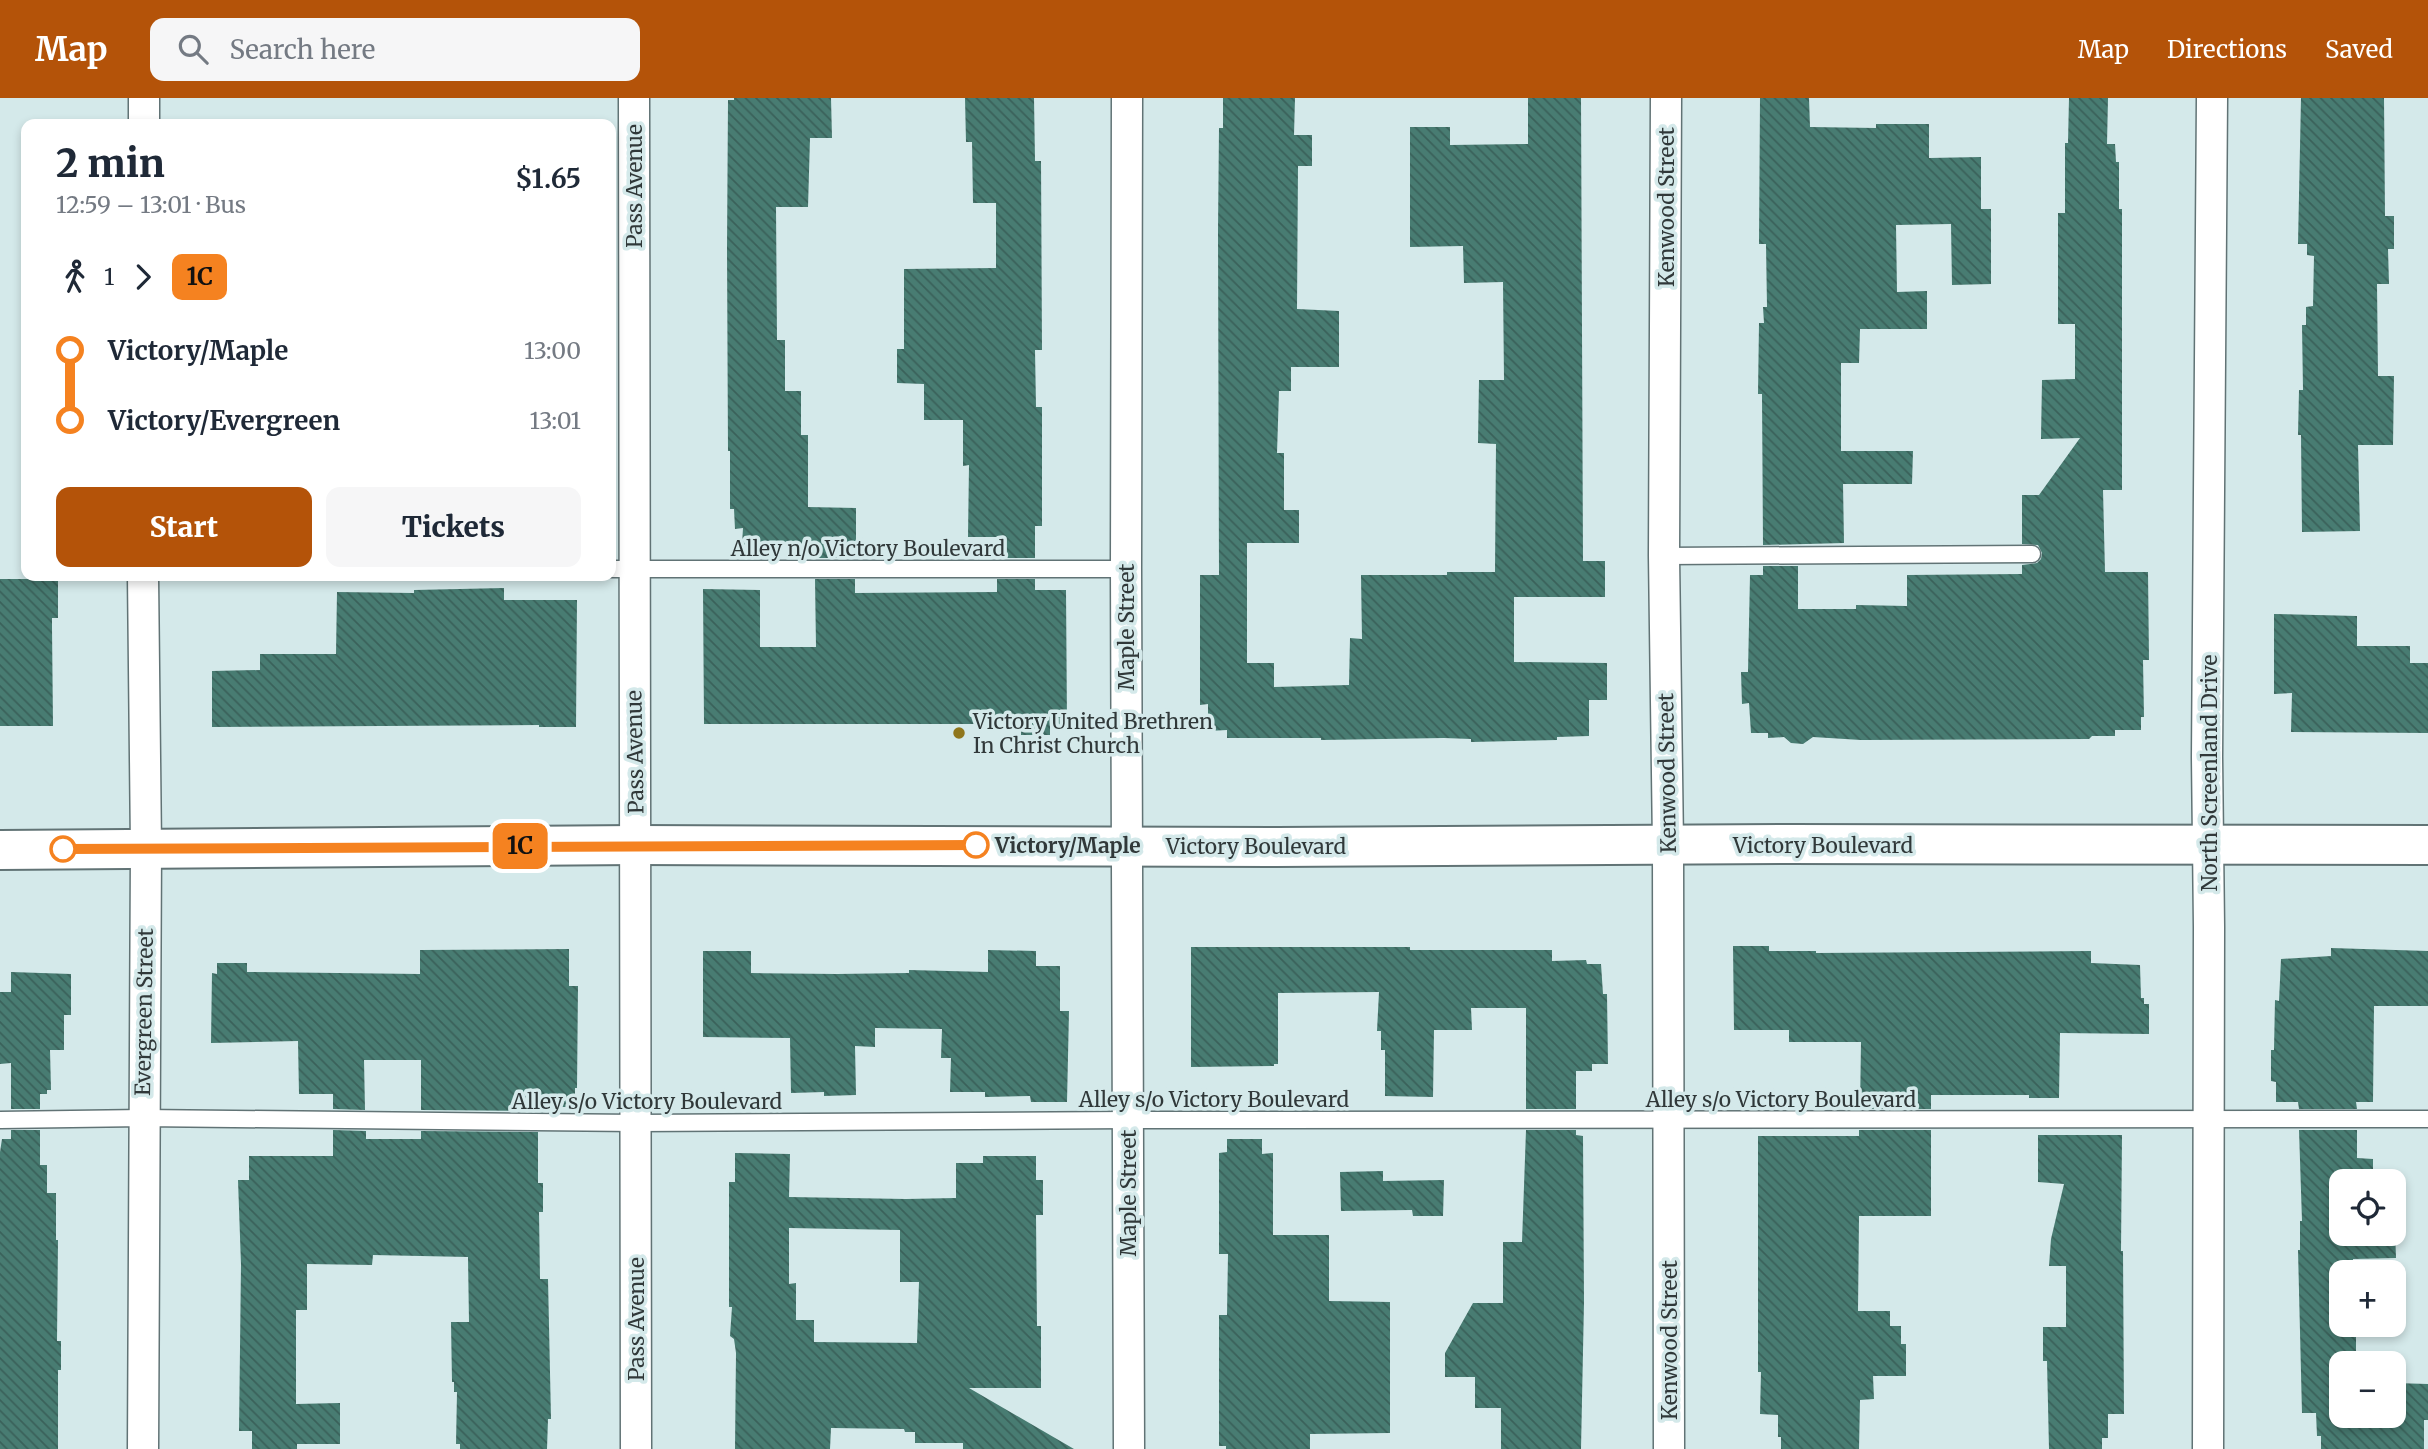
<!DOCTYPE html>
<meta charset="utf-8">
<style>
body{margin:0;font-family:Merriweather,serif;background:#f6f6f7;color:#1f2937;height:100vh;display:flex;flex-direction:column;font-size:26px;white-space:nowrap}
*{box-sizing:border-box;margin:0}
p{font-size:23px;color:#747a83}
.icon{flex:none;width:38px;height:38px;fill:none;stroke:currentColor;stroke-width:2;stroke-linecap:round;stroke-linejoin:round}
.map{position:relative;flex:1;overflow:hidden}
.details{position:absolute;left:21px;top:21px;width:595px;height:462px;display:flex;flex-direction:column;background:#fff;border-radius:14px;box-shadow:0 4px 10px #0003}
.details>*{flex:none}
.badge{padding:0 14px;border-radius:10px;font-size:24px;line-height:46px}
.buttons{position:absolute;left:2329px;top:1071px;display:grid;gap:14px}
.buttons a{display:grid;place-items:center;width:77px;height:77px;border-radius:14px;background:#fff;box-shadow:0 4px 10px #0003;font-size:35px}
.map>.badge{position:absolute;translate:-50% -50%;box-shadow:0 0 0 4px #fff}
.legs{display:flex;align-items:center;gap:10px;height:77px;padding:0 35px;font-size:23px}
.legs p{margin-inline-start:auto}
.overview{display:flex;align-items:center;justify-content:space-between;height:119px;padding:0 35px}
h1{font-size:38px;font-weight:800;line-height:52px}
.button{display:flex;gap:14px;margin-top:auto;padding:14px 35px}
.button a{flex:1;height:80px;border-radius:14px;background:#b45309;color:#fff;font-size:28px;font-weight:800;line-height:80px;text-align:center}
.button a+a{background:#f6f6f7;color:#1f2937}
ul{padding:0 35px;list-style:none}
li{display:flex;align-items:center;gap:24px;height:70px;font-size:26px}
li i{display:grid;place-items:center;width:10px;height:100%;margin:0 9px;background:currentColor}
li i::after{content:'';width:18px;height:18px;margin:-9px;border:5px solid;border-radius:50%;background:#fff}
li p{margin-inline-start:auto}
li:first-child i{background:linear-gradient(#0000 50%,currentColor 0)}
li:last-child i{background:linear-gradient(currentColor 50%,#0000 0)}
header{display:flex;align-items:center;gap:42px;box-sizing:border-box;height:98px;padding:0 35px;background:#b45309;color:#fff}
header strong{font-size:33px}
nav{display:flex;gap:38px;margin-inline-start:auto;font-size:24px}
.search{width:490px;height:63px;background:#f6f6f7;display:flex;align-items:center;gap:18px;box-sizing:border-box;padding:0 24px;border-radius:14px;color:#747a83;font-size:26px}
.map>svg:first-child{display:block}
.building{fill:url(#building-back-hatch);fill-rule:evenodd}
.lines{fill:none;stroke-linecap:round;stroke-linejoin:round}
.service-casing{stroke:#617375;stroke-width:19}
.minor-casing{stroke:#617375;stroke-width:33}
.secondary-casing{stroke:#617375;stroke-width:42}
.service{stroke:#fff;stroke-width:16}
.minor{stroke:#fff;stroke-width:30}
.secondary{stroke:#fff;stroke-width:38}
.line-1-casing{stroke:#fff;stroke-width:16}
.line-1{stroke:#f58220;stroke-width:10}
.poi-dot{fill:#8f761b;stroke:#d4e9ea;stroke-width:2.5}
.stop-1-dot{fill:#fff;stroke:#f58220;stroke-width:3.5}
.labels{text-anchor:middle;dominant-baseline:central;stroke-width:7;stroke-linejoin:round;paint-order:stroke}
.street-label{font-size:21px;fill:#303839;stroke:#d4e9ea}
.poi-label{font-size:21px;fill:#303839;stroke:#d4e9ea;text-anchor:start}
.stop-label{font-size:21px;font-weight:bold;fill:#303839;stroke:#d4e9ea;text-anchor:start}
</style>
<header>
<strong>Map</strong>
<div class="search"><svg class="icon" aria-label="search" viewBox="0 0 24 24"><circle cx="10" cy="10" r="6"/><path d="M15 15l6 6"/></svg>Search here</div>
<nav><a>Map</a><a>Directions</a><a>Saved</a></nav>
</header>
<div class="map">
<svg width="2428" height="1351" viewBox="0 0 2428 1351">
<defs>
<pattern id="building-back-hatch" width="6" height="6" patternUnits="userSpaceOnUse" patternTransform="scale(1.75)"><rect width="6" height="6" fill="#487c72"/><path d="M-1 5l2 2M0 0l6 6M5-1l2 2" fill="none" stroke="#3a615a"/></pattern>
</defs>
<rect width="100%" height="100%" fill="#d4e9ea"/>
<path class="building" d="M 734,0 L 831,0 L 832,40 L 810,40 L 808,109 L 776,109 L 777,242 L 785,242 L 785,293 L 801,293 L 801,337 L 808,337 L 808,409 L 856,410 L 856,460 L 815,460 L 815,446 L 742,447 L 743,430 L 735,431 L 734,411 L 730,411 L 730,353 L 728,353 L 727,151 L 728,2 L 734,2 Z
M 965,0 L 1034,0 L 1035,63 L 1041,63 L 1042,252 L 1035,252 L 1036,309 L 1042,309 L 1042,428 L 1035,428 L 1035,460 L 997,460 L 997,439 L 968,439 L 969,367 L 963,368 L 963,322 L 924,322 L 924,286 L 897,285 L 897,251 L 904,251 L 904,171 L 996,170 L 996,105 L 973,105 L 972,44 L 966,44 Z
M 1223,0 L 1295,0 L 1294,37 L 1312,37 L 1312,68 L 1298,68 L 1297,211 L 1339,213 L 1339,269 L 1291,269 L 1291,293 L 1279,293 L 1277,355 L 1284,355 L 1284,412 L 1299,412 L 1299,445 L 1247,445 L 1247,565 L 1274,565 L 1274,589 L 1349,587 L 1350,540 L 1362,541 L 1361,477 L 1447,477 L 1447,474 L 1495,474 L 1496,346 L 1478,345 L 1479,282 L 1504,282 L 1503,184 L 1464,185 L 1463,148 L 1410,149 L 1410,29 L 1450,29 L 1450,47 L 1528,46 L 1528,0 L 1581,0 L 1583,463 L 1605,463 L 1605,499 L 1514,499 L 1514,564 L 1607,565 L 1607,602 L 1589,602 L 1589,638 L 1557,639 L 1557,642 L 1471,644 L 1471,641 L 1444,640 L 1321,642 L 1321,640 L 1227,640 L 1227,632 L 1208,633 L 1208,606 L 1200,607 L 1200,477 L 1219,477 L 1218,133 L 1219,30 L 1223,30 Z
M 1760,0 L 1809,0 L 1810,29 L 1876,30 L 1876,26 L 1929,26 L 1929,60 L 1981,59 L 1981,111 L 1991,111 L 1991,186 L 1952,187 L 1951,126 L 1896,127 L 1897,194 L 1927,193 L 1927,231 L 1860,231 L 1859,265 L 1841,265 L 1841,353 L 1913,353 L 1912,386 L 1843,386 L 1844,445 L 1763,447 L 1762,296 L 1758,296 L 1759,225 L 1764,225 L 1763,209 L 1767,209 L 1766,146 L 1759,146 Z
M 2069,0 L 2108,0 L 2107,46 L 2115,46 L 2116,64 L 2119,64 L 2119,111 L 2122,111 L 2122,392 L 2103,392 L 2105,474 L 2148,474 L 2149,562 L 2143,562 L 2144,619 L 2141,619 L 2141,632 L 2115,632 L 2115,638 L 2092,638 L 2089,641 L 1861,642 L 1813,639 L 1803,646 L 1791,645 L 1784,639 L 1768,640 L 1768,635 L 1751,635 L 1749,605 L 1742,606 L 1741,574 L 1748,574 L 1750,477 L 1763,477 L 1763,468 L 1798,468 L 1798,511 L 1856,511 L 1856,507 L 1907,508 L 1907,477 L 2022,476 L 2022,467 L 2037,465 L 2041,461 L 2042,455 L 2038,447 L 2022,446 L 2022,397 L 2039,397 L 2080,340 L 2041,341 L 2042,282 L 2075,281 L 2075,226 L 2058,226 L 2058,115 L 2065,115 L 2065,45 L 2068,45 Z
M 2301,0 L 2384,0 L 2385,118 L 2394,118 L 2394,151 L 2388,151 L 2389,186 L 2377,186 L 2378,278 L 2394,278 L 2393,347 L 2358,347 L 2360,433 L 2302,434 L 2301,337 L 2298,337 L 2299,292 L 2303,292 L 2302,227 L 2306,227 L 2306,209 L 2313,208 L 2314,158 L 2307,157 L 2307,146 L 2298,146 Z
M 0,481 L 58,481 L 58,520 L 52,520 L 52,529 L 53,628 L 0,628 Z
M 815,481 L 855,481 L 855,495 L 997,494 L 997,481 L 1035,481 L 1035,492 L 1066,492 L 1067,627 L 1050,627 L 1050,637 L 1021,637 L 1021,629 L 1005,629 L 1005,626 L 704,626 L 703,491 L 760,492 L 760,549 L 816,549 Z
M 504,490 L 504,502 L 577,502 L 576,629 L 539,629 L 539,627 L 212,629 L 212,573 L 260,572 L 260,556 L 336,556 L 337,494 L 414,495 L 414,492 Z
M 2274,516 L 2357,518 L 2357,548 L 2410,548 L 2410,565 L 2428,565 L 2428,635 L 2291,634 L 2292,595 L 2274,596 Z
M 1733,848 L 1769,848 L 1769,853 L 1816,853 L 1816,855 L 2091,853 L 2091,865 L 2140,867 L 2141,900 L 2144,900 L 2144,906 L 2149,906 L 2149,936 L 2060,935 L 2059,1000 L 2029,1000 L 2029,997 L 1931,997 L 1931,1011 L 1860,1011 L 1861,944 L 1789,944 L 1789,932 L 1734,932 Z
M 1191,849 L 1410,849 L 1410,852 L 1552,852 L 1552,863 L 1586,862 L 1587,866 L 1601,866 L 1603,896 L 1607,896 L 1608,966 L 1592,966 L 1592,973 L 1576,973 L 1576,1011 L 1526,1011 L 1526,910 L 1471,910 L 1472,932 L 1434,932 L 1433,999 L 1385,998 L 1385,952 L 1381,952 L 1381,933 L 1377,933 L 1379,894 L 1278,895 L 1278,966 L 1274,966 L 1274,968 L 1191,969 Z
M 2331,850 L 2428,853 L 2428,908 L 2374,908 L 2373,1004 L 2356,1004 L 2357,1011 L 2299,1011 L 2298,1004 L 2276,1004 L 2276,984 L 2271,983 L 2271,952 L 2274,952 L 2275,902 L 2279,903 L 2281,861 L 2331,858 Z
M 569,851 L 569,888 L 578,888 L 577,990 L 575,990 L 575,1009 L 538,1009 L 538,1013 L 421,1012 L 421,962 L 364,962 L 365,1012 L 333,1011 L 333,996 L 299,996 L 298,943 L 211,945 L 212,875 L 217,876 L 217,865 L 247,865 L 247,874 L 420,876 L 420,852 Z
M 988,852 L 1036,853 L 1036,868 L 1060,868 L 1060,913 L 1069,913 L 1067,1004 L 1031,1004 L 1030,998 L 985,999 L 985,994 L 950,994 L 951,960 L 941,960 L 942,931 L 875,930 L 875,949 L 855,948 L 856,997 L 824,998 L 824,994 L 791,995 L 790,940 L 703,939 L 703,853 L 751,853 L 751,875 L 837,876 L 909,875 L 909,872 L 988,874 Z
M 11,874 L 71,876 L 71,917 L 64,917 L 64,952 L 50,952 L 51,992 L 47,992 L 47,996 L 40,996 L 40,1011 L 11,1011 L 11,965 L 0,966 L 0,894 L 11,894 Z
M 11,1032 L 40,1032 L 40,1067 L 47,1067 L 47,1095 L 56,1095 L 56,1142 L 58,1142 L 57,1243 L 61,1243 L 61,1272 L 58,1272 L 58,1351 L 0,1351 L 0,1054 L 2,1041 L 11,1041 Z
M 333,1032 L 366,1033 L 366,1041 L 421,1041 L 421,1033 L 538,1034 L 538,1085 L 543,1085 L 543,1114 L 539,1114 L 540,1181 L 548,1181 L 551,1321 L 548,1321 L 547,1351 L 460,1351 L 460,1346 L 456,1346 L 457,1294 L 454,1294 L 454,1284 L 452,1284 L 451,1224 L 469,1224 L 468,1159 L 373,1157 L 372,1167 L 307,1166 L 307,1212 L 296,1212 L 296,1306 L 340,1305 L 340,1346 L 297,1346 L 297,1351 L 252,1351 L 252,1333 L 239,1333 L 241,1167 L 238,1082 L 249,1082 L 249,1058 L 333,1058 Z
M 1526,1032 L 1576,1032 L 1576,1037 L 1583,1038 L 1584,1204 L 1581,1351 L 1501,1351 L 1501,1310 L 1475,1310 L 1475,1279 L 1445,1279 L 1445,1255 L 1473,1205 L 1503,1205 L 1503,1144 L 1522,1144 Z
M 1859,1032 L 1931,1032 L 1931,1118 L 1859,1118 L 1858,1213 L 1890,1213 L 1890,1228 L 1901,1228 L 1901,1246 L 1906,1246 L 1906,1278 L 1873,1278 L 1874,1301 L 1860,1302 L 1859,1351 L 1781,1351 L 1781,1339 L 1778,1339 L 1778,1317 L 1760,1316 L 1761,1274 L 1758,1274 L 1758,1038 L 1859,1038 Z
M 2299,1032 L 2357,1032 L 2357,1060 L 2373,1061 L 2373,1083 L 2342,1083 L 2342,1136 L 2394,1136 L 2395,1131 L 2396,1160 L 2353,1161 L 2353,1174 L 2342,1174 L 2342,1227 L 2356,1227 L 2356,1265 L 2342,1265 L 2342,1318 L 2394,1318 L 2394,1285 L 2428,1286 L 2428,1322 L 2424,1322 L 2424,1351 L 2321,1351 L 2321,1338 L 2317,1338 L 2316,1315 L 2302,1315 L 2298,1152 L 2300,1152 L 2300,1123 L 2302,1123 Z
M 2038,1037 L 2122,1037 L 2121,1153 L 2123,1153 L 2124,1316 L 2108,1316 L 2108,1340 L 2102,1340 L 2102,1351 L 2049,1351 L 2047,1263 L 2043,1263 L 2043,1229 L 2066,1229 L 2066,1168 L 2049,1168 L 2051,1141 L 2064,1086 L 2038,1084 Z
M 1227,1041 L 1262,1041 L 1262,1056 L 1273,1055 L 1273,1137 L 1329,1137 L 1329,1203 L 1390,1204 L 1390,1335 L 1310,1336 L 1310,1351 L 1226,1351 L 1226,1348 L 1219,1348 L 1219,1217 L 1227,1217 L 1228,1156 L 1219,1156 L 1219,1055 L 1227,1054 Z
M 735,1055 L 790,1056 L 789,1099 L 906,1101 L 956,1100 L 956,1065 L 983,1065 L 983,1058 L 1036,1058 L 1036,1082 L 1043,1082 L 1043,1117 L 1036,1117 L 1037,1228 L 1041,1228 L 1041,1290 L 969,1290 L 1074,1351 L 963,1351 L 963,1345 L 915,1345 L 915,1334 L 905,1334 L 904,1331 L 831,1330 L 830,1351 L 735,1351 L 736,1255 L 734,1241 L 730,1238 L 732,1209 L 729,1209 L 729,1084 L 735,1084 ZM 789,1130 L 900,1132 L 900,1184 L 919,1184 L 917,1245 L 814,1244 L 814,1222 L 796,1222 L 796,1185 L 789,1186 Z
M 1383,1073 L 1383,1083 L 1444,1082 L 1443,1118 L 1413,1118 L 1412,1112 L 1341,1113 L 1340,1074 Z"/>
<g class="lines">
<g class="service-casing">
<path id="service" d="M 1664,458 L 2032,456
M 611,471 L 1126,471
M 0,1022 L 143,1020 L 637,1025 L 1128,1022 L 2428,1021"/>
</g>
<g class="minor-casing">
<path id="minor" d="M 634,0 C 633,450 637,901 636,1351
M 1127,0 L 1126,471 L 1129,1351
M 1666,0 L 1664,458 L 1668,747 L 1669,1351
M 144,26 L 144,0
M 143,1351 L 146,750 L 143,478
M 2208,1351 L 2209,829 L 2207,659 L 2212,0"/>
</g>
<g class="secondary-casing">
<path id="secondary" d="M 0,752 L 636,747 L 1277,749 L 1788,746 L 2428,747"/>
</g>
<use href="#service" class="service"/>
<use href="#minor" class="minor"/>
<use href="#secondary" class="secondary"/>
</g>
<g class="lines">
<g class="line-1-casing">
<path id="line-1" d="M 63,751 L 976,747"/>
</g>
<use href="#line-1" class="line-1"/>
</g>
<circle class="poi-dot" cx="959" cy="635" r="7"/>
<g class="stop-1-dot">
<circle cx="976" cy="747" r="12"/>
<circle cx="63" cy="751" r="12"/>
</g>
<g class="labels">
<g class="street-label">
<text transform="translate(634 88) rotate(-90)">Pass Avenue</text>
<text transform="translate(1666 109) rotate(-90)">Kenwood Street</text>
<text x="868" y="450">Alley n/o Victory Boulevard</text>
<text transform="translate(1126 529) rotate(-90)">Maple Street</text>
<text transform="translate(635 654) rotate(-91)">Pass Avenue</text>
<text transform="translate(1667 675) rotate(-91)">Kenwood Street</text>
<text transform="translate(2209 675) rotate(-90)">North Screenland Drive</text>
<text x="1823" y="747">Victory Boulevard</text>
<text x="1256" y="748">Victory Boulevard</text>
<text transform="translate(144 914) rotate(-89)">Evergreen Street</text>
<text x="1214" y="1001">Alley s/o Victory Boulevard</text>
<text x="1781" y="1001">Alley s/o Victory Boulevard</text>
<text x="647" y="1003">Alley s/o Victory Boulevard</text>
<text transform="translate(1128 1095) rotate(-90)">Maple Street</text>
<text transform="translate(636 1221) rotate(-90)">Pass Avenue</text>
<text transform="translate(1669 1242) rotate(-90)">Kenwood Street</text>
</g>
<g class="poi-label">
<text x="973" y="623">Victory United Brethren<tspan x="973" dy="24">In Christ Church</tspan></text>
</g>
<g class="stop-label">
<text x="995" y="747">Victory/Maple</text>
</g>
</g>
</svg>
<div class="buttons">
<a><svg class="icon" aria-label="locate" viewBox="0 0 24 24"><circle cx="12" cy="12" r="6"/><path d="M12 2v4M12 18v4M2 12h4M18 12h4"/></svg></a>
<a>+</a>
<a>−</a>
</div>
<b class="badge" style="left:520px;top:748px;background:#f58220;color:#111">1C</b>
<section class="details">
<div class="overview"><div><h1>2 min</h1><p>12:59 – 13:01 · Bus</p></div><b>$1.65</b></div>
<div class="legs"><svg class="icon" aria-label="walk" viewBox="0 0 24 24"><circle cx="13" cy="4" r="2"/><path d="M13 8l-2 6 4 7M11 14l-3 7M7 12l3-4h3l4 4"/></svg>1<svg class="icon" aria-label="forward" viewBox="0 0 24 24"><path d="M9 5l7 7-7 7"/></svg><b class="badge" style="background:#f58220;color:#111">1C</b></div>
<ul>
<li><i style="color:#f58220"></i><b>Victory/Maple</b><p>13:00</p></li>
<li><i style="color:#f58220"></i><b>Victory/Evergreen</b><p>13:01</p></li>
</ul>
<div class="button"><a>Start</a><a>Tickets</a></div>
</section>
</div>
